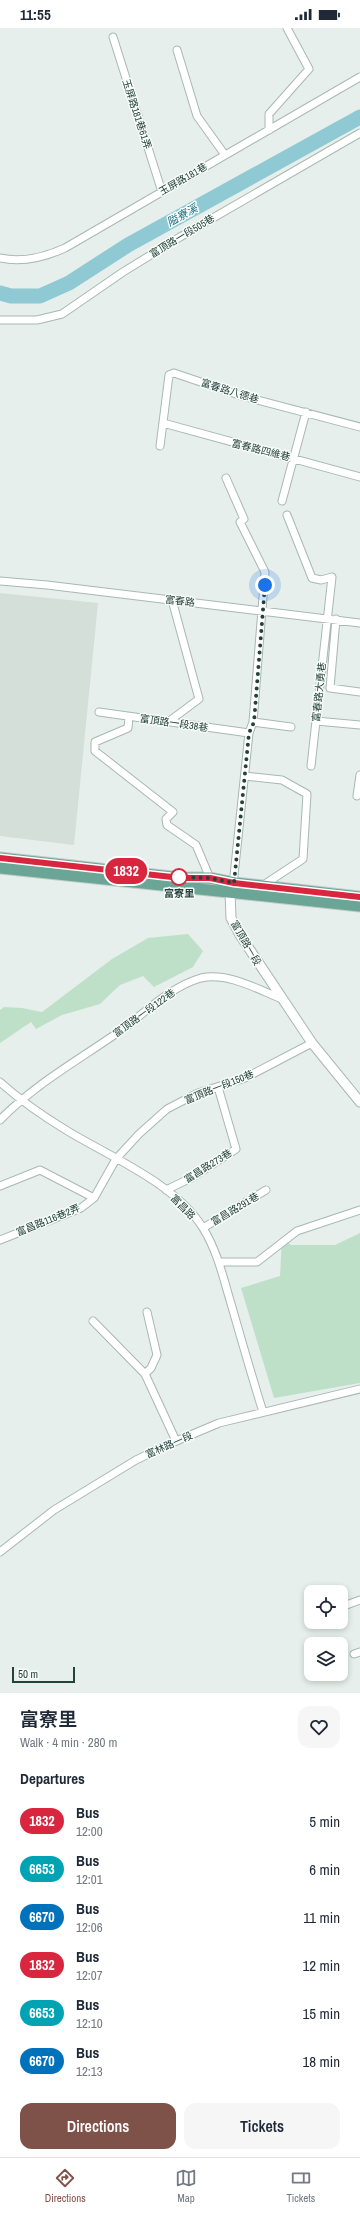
<!DOCTYPE html>
<meta charset="utf-8">
<style>
body{margin:0;font-family:"Archivo Narrow","Noto Sans TC",sans-serif;background:#f6f6f7;color:#1f2937;height:100vh;display:flex;flex-direction:column;font-size:15px;white-space:nowrap}
*{box-sizing:border-box;margin:0}
p{font-size:13px;color:#747a83}
.icon{flex:none;width:22px;height:22px;fill:none;stroke:currentColor;stroke-width:2;stroke-linecap:round;stroke-linejoin:round}
.map{position:relative;height:1665px;overflow:hidden}
.details{display:flex;flex-direction:column;background:#fff;flex:1}
.details>*{flex:none}
.badge{padding:0 8px;border-radius:13px;font-size:14px;line-height:26px}
.tools{position:absolute;left:304px;top:1557px;display:grid;gap:8px}
.tools a{display:grid;place-items:center;width:44px;height:44px;border-radius:8px;background:#fff;box-shadow:0 2px 6px #0003;font-size:20px}
.scale{position:absolute;left:12px;bottom:10px;width:63px;box-sizing:border-box;padding-left:4px;border:2px solid #24423a;border-top:0;font-size:11px;line-height:14px;white-space:nowrap;color:#24423a;-webkit-text-stroke:3px #f7fbf9;paint-order:stroke}
.you{position:absolute;width:20px;height:20px;margin:-10px;border:3px solid #fff;border-radius:50%;background:#1a73e8;box-shadow:0 0 0 6px #1a73e833}
.map>.badge{position:absolute;translate:-50% -50%;box-shadow:0 0 0 2px #fff}
h2{padding:0 20px;font-size:15px;line-height:36px}
.round{display:grid;place-items:center;flex:none;width:42px;height:42px;border-radius:12px;background:#f6f6f7}
.headline{display:flex;align-items:center;justify-content:space-between;height:68px;padding:0 20px}
h1{font-size:19px;font-weight:600;line-height:30px}
.action{display:flex;gap:8px;margin-top:auto;padding:8px 20px}
.action a{flex:1;height:46px;border-radius:12px;background:#7f5249;color:#fff;font-size:16px;font-weight:600;line-height:46px;text-align:center}
.action a+a{background:#f6f6f7;color:#1f2937}
ul{padding:0;list-style:none}
li{display:flex;align-items:center;gap:12px;height:48px;padding:0 20px}
li div{flex:1}
li b{display:block;font-size:15px}
li em{font-style:normal}
li .badge{min-width:44px;font-weight:700;text-align:center}
.status{display:flex;justify-content:space-between;align-items:center;height:28px;padding:0 20px;background:#fff;direction:ltr}
.status svg{height:11px;fill:currentColor}
.dock{display:flex;justify-content:space-around;align-items:center;height:56px;border-top:1px solid #e0e1e3;background:#fff;font-size:11px;color:#747a83}
.dock a{display:grid;justify-items:center;gap:2px}
.dock .active{color:#7f5249}
.map>svg:first-child{display:block}
.built{fill:#d4dfda}
.green{fill:#bfe0c8}
.lines{fill:none;stroke-linecap:round;stroke-linejoin:round}
.river{stroke:#8ec9d4;stroke-width:15}
.minor-casing{stroke:#a8b8b2;stroke-width:9}
.tertiary-casing{stroke:#a8b8b2;stroke-width:11}
.primary-casing{stroke:#c2cac8;stroke-width:13}
.minor{stroke:#fff;stroke-width:7}
.tertiary{stroke:#fff;stroke-width:9}
.primary{stroke:#6aa596;stroke-width:11}
.line-casing{stroke:#fff;stroke-width:9}
.line{stroke:#d7263d;stroke-width:6}
.walk{stroke:#24423a;stroke-width:4;stroke-dasharray:0 7.2}
.stop-dot{fill:#fff;stroke:#d7263d;stroke-width:2}
.labels{text-anchor:middle;dominant-baseline:central;stroke-width:3;stroke-linejoin:round;paint-order:stroke}
.street-label{font-size:10px;fill:#24423a;stroke:#f7fbf9}
.stop-label{font-size:10px;font-weight:bold;fill:#24423a;stroke:#f7fbf9}
.water-label{font-size:11px;font-style:italic;fill:#1c6f80;stroke:#f7fbf9}
</style>
<div class="status"><b>11:55</b><svg viewBox="0 0 49 12"><path d="M0 12V9h3v3zM5 12V6h3v6zM10 12V3h3v9zM15 12V0h3v12zM26 1h20v11H26zM47 4h2v5h-2z"/></svg></div>
<div class="map">
<svg width="360" height="1665" viewBox="0 0 360 1665">
<rect width="100%" height="100%" fill="#e6efeb"/>
<path class="built" d="M 0,565 L 98,575 L 74,817 L 0,808 Z"/>
<path class="green" d="M 188,906 L 203,923 L 193,939 L 154,959 L 143,948 L 120,957 L 100,976 L 62,987 L 36,1001 L 31,994 L 0,1015 L 0,982 L 4,979 L 22,980 L 42,984 L 112,931 L 148,910 Z
M 360,1205 L 360,1355 L 274,1370 L 241,1260 L 280,1248 L 282,1211 L 291,1217 L 335,1217 Z"/>
<g class="lines">
<path class="river" d="M 0,265 L 11,268 L 40,268 L 69,255 L 128,217 L 360,89"/>
<g class="minor-casing">
<path id="minor" d="M 113,9 L 162,164
M 177,22 L 197,88 L 225,127
M 269,102 L 269,86 L 309,41 L 287,0
M 0,230 C 22,235 45,229 65,220 L 360,49
M 0,292 L 37,292 L 62,286 L 123,244 L 180,209 L 360,105
M 163,395 L 360,449
M 160,418 L 169,347 L 174,345 L 242,368 L 360,399
M 226,450 L 244,491 L 240,494 L 265,544 L 253,694 L 249,705 L 233,857
M 282,473 L 306,384
M 287,487 L 312,550 L 321,552 L 332,549 L 311,738
M 0,553 L 47,557 L 360,595
M 336,591 L 330,660 L 360,664
M 99,684 L 249,705
M 129,689 L 128,700 L 95,714 L 95,723 L 173,784 L 166,791 L 167,797 L 196,817 L 210,850
M 316,693 L 360,697
M 168,694 L 199,671 L 172,572
M 253,694 L 291,699
M 245,748 L 282,752 L 307,766 L 303,831 L 262,858
M 357,768 L 360,747
M 0,1054 C 20,1072 43,1088 66,1102 C 110,1129 175,1155 203,1200 C 218,1224 224,1253 232,1279 C 242,1314 252,1349 263,1384
M 0,1092 C 34,1057 77,1033 117,1005 C 143,987 169,959 201,950 C 228,944 257,961 282,971
M 0,1158 L 40,1142 L 94,1170
M 166,1162 L 193,1149 L 236,1121 L 218,1059
M 203,1200 L 266,1162
M 0,1212 L 81,1180 L 94,1170 L 116,1131 L 139,1106 L 167,1081 L 198,1065 L 245,1050 L 312,1015
M 219,1234 L 257,1234 L 297,1203 L 360,1182
M 93,1293 L 145,1346 L 176,1413
M 145,1346 L 151,1340 L 157,1327 L 147,1284
M 0,1524 L 54,1482 L 136,1432 L 167,1417 L 219,1395 L 360,1361
M 341,1579 L 360,1572
M 354,1626 L 360,1624"/>
</g>
<g class="tertiary-casing">
<path id="tertiary" d="M 230,864 L 231,890 L 240,907 L 312,1015 L 360,1074"/>
</g>
<g class="primary-casing">
<path id="primary" d="M 0,830 L 181,850 L 210,850 L 235,855 L 360,869
M 0,840 L 360,878"/>
</g>
<use href="#minor" class="minor"/>
<use href="#tertiary" class="tertiary"/>
<use href="#primary" class="primary"/>
</g>
<g class="lines">
<g class="line-casing">
<path id="line" d="M 0,830 L 181,850 L 210,850 L 234,855 L 360,869"/>
</g>
<use href="#line" class="line"/>
<path class="walk" d="M 179,849 L 210,850 L 234,855 L 249,705 L 254,694 L 265,557"/>
</g>
<circle class="stop-dot" cx="179" cy="849" r="8"/>
<g class="labels">
<g class="street-label">
<text transform="translate(137 86) rotate(72)">玉屏路181巷61弄</text>
<text transform="translate(183 151) rotate(-30)">玉屏路181巷</text>
<text transform="translate(182 208) rotate(-31)">富頂路一段505巷</text>
<text transform="translate(230 363) rotate(17)">富春路八德巷</text>
<text transform="translate(261 422) rotate(14)">富春路四維巷</text>
<text transform="translate(180 573) rotate(7)">富春路</text>
<text transform="translate(319 664) rotate(-84)">富春路大勇巷</text>
<text transform="translate(174 695) rotate(8)">富頂路一段38巷</text>
<text transform="translate(246 915) rotate(60)">富頂路一段</text>
<text transform="translate(144 985) rotate(-36)">富頂路一段122巷</text>
<text transform="translate(219 1059) rotate(-22)">富頂路一段150巷</text>
<text transform="translate(208 1138) rotate(-32)">富昌路273巷</text>
<text transform="translate(183 1179) rotate(45)">富昌路</text>
<text transform="translate(235 1181) rotate(-31)">富昌路291巷</text>
<text transform="translate(48 1192) rotate(-22)">富昌路116巷2弄</text>
<text transform="translate(169 1417) rotate(-24)">富林路一段</text>
</g>
<g class="stop-label">
<text x="179" y="865">富寮里</text>
</g>
<g class="water-label">
<text transform="translate(182 187) rotate(-29)">隘寮溪</text>
</g>
</g>
</svg>
<div class="tools">
<a><svg class="icon" aria-label="locate" viewBox="0 0 24 24"><circle cx="12" cy="12" r="6"/><path d="M12 2v4M12 18v4M2 12h4M18 12h4"/></svg></a>
<a><svg class="icon" aria-label="layers" viewBox="0 0 24 24"><path d="M12 4l9 5-9 5-9-5zM3 14l9 5 9-5"/></svg></a>
</div>
<div class="scale">50 m</div>
<div class="you" style="left:265px;top:557px"></div>
<b class="badge" style="left:126px;top:843px;background:#d7263d;color:#fff">1832</b>
</div>
<section class="details">
<div class="headline"><div><h1>富寮里</h1><p>Walk · 4 min · 280 m</p></div><a class="round"><svg class="icon" aria-label="heart" viewBox="0 0 24 24"><path d="M12 20l-8-8c-3-5 5-10 8-4 3-6 11-1 8 4z"/></svg></a></div>
<h2>Departures</h2>
<ul>
<li><span class="badge" style="background:#d7263d;color:#fff">1832</span><div><b>Bus</b><p>12:00</p></div><em>5 min</em></li>
<li><span class="badge" style="background:#00a3b4;color:#fff">6653</span><div><b>Bus</b><p>12:01</p></div><em>6 min</em></li>
<li><span class="badge" style="background:#0072bc;color:#fff">6670</span><div><b>Bus</b><p>12:06</p></div><em>11 min</em></li>
<li><span class="badge" style="background:#d7263d;color:#fff">1832</span><div><b>Bus</b><p>12:07</p></div><em>12 min</em></li>
<li><span class="badge" style="background:#00a3b4;color:#fff">6653</span><div><b>Bus</b><p>12:10</p></div><em>15 min</em></li>
<li><span class="badge" style="background:#0072bc;color:#fff">6670</span><div><b>Bus</b><p>12:13</p></div><em>18 min</em></li>
</ul>
<div class="action"><a>Directions</a><a>Tickets</a></div>
</section>
<nav class="dock">
<a class="active"><svg class="icon" aria-label="directions" viewBox="0 0 24 24"><path d="M12 3l9 9-9 9-9-9zM9 14v-3h6M13 9l2 2-2 2"/></svg>Directions</a>
<a><svg class="icon" aria-label="map" viewBox="0 0 24 24"><path d="M3 6l6-2 6 2 6-2v14l-6 2-6-2-6 2zM9 4v14M15 6v14"/></svg>Map</a>
<a><svg class="icon" aria-label="tickets" viewBox="0 0 24 24"><path d="M3 7h18v10H3zM15 7v10"/></svg>Tickets</a>
</nav>
